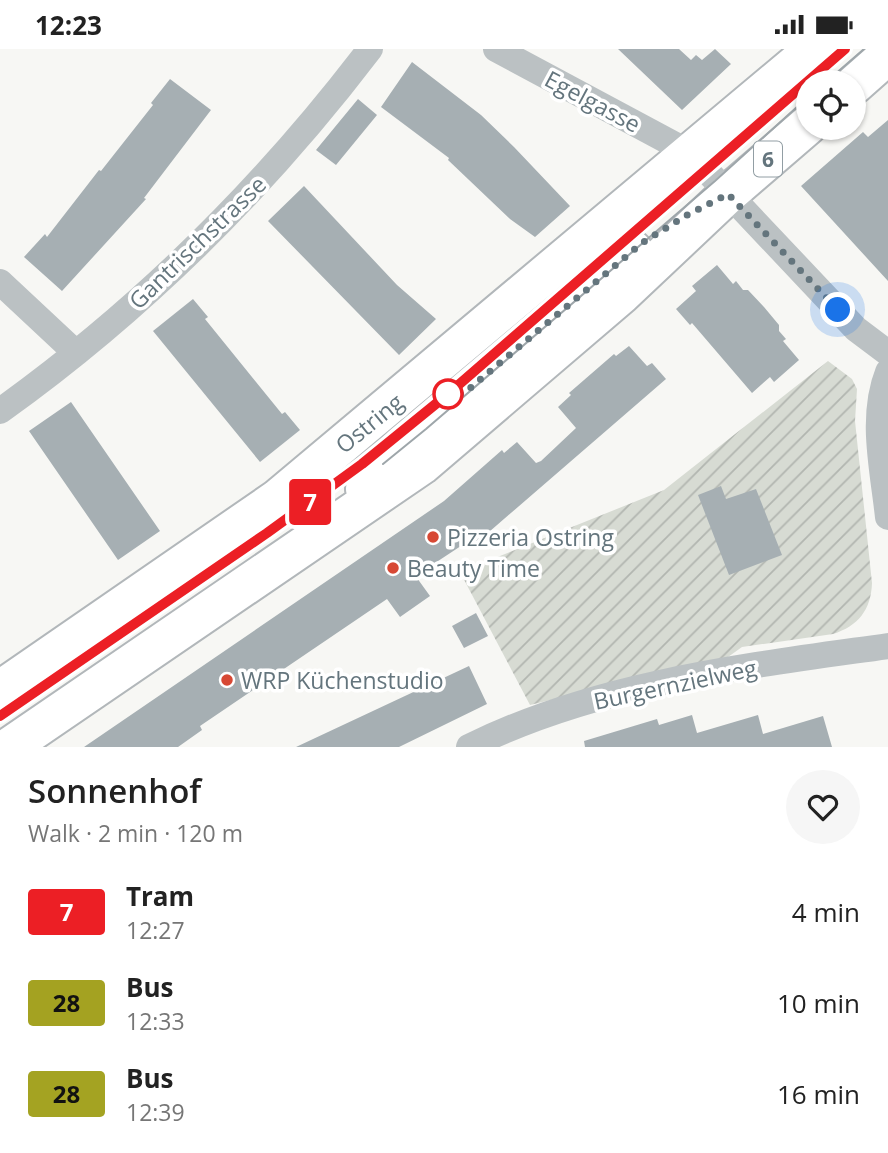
<!DOCTYPE html>
<meta charset="utf-8">
<style>
body{margin:0;font-family:"Open Sans",sans-serif;background:#f6f6f6;color:#222;height:100vh;display:flex;flex-direction:column;font-size:26px;white-space:nowrap}
*{box-sizing:border-box;margin:0}
p{font-size:23px;color:#767676}
.icon{flex:none;width:38px;height:38px;fill:none;stroke:currentColor;stroke-width:2;stroke-linecap:round;stroke-linejoin:round}
.map{position:relative;height:698px;overflow:hidden}
.drawer{display:flex;flex-direction:column;background:#fff;flex:1}
.drawer>*{flex:none}
.badge{padding:0 14px;border-radius:5px;font-size:24px;line-height:46px}
.tools{position:absolute;left:796px;top:21px;display:grid;gap:14px}
.tools a{display:grid;place-items:center;width:70px;height:70px;border-radius:50%;background:#fff;box-shadow:0 2px 5px #0004;font-size:35px}
.you{position:absolute;width:35px;height:35px;margin:-18px;border:5px solid #fff;border-radius:50%;background:#1a73e8;box-shadow:0 0 0 10px #1a73e833}
.map>.badge{position:absolute;translate:-50% -50%;box-shadow:0 0 0 4px #fff}
.round{display:grid;place-items:center;flex:none;width:74px;height:74px;border-radius:37px;background:#f6f6f6}
.summary{display:flex;align-items:center;justify-content:space-between;height:119px;padding:0 28px}
h1{font-size:33px;font-weight:600;line-height:52px}
ul{padding:0;list-style:none}
li{display:flex;align-items:center;gap:21px;height:91px;padding:0 28px}
li div{flex:1}
li b{display:block;font-size:26px}
li em{font-style:normal}
li .badge{min-width:77px;font-weight:700;text-align:center}
.status{display:flex;justify-content:space-between;align-items:center;height:49px;padding:0 35px;background:#fff;direction:ltr}
.status svg{height:19px;fill:currentColor}
.map>svg:first-child{display:block}
.garden{fill:url(#garden-furrows)}
.building{fill:#a6afb3}
.lines{fill:none;stroke-linecap:round;stroke-linejoin:round}
.primary-casing{stroke:#b2b7ba;stroke-width:42}
.street{stroke:#bbc1c3;stroke-width:26}
.primary{stroke:#fff;stroke-width:38}
.tram{stroke:#9ea6aa;stroke-width:2}
.line-casing{stroke:#fff;stroke-width:16}
.line{stroke:#ec1f25;stroke-width:10}
.walk{stroke:#64757d;stroke-width:7;stroke-dasharray:0 12.6}
.stop-dot{fill:#fff;stroke:#ec1f25;stroke-width:3.5}
.poi-dot{fill:#d74834;stroke:#fff;stroke-width:2.5}
.labels{text-anchor:middle;dominant-baseline:central;stroke-width:7;stroke-linejoin:round;paint-order:stroke}
.shield{fill:#fff;stroke:#929ea4;stroke-width:2}
.shield-label{font-size:21px;font-weight:bold;fill:#64757d}
.street-label{font-size:23px;fill:#64757d;stroke:#fff}
.poi-label{font-size:23px;fill:#64757d;stroke:#fff;text-anchor:start}
</style>
<div class="status"><b>12:23</b><svg viewBox="0 0 49 12"><path d="M0 12V9h3v3zM5 12V6h3v6zM10 12V3h3v9zM15 12V0h3v12zM26 1h20v11H26zM47 4h2v5h-2z"/></svg></div>
<div class="map">
<svg width="888" height="698" viewBox="0 0 888 698">
<defs>
<pattern id="garden-furrows" width="10" height="10" patternUnits="userSpaceOnUse" patternTransform="scale(1.75)"><rect width="10" height="10" fill="#d7dbd3"/><path d="M-1 1l2-2M0 10L10 0M9 11l2-2" fill="none" stroke="#b2b6b0"/></pattern>
</defs>
<rect width="100%" height="100%" fill="#f7f7f4"/>
<path class="garden" d="M 828,312 L 852,330 L 857,340 L 855,372 L 872,534 C 871,561 858,577 833,585 L 742,598 L 728,608 L 530,656 L 460,523 L 664,441 Z"/>
<path class="building" d="M 618,0 L 679,0 L 691,11 L 696,6 L 702,11 L 715,0 L 731,15 L 682,61 Z
M 412,13 L 481,66 L 514,98 L 570,157 L 535,188 L 510,170 L 448,111 L 449,109 L 381,58 Z
M 170,30 L 211,61 L 144,149 L 146,150 L 62,242 L 24,208 L 45,185 L 47,188 L 99,121 L 101,122 L 153,56 L 151,54 Z
M 358,50 L 377,66 L 336,116 L 316,101 Z
M 888,71 L 888,232 L 801,137 L 863,83 L 868,88 Z
M 304,137 L 397,236 L 436,270 L 399,306 L 268,172 Z
M 717,216 L 733,235 L 736,232 L 743,241 L 748,241 L 764,258 L 779,276 L 779,282 L 786,290 L 783,292 L 799,311 L 774,333 L 770,328 L 752,344 L 692,274 L 690,276 L 676,260 L 696,242 L 692,237 Z
M 193,250 L 208,268 L 205,270 L 282,365 L 285,363 L 300,381 L 260,413 L 153,282 Z
M 629,297 L 647,317 L 652,314 L 666,330 L 474,496 L 470,491 L 432,516 L 433,518 L 417,529 L 430,547 L 400,568 L 387,550 L 200,677 L 202,681 L 178,698 L 84,698 L 444,452 L 502,401 L 504,404 L 517,393 L 536,414 L 541,412 L 576,379 L 558,358 L 571,346 L 569,344 L 614,305 L 616,307 Z
M 71,353 L 160,482 L 118,511 L 29,382 Z
M 721,437 L 726,450 L 756,440 L 782,506 L 729,526 L 698,446 Z
M 476,564 L 488,587 L 464,599 L 452,577 Z
M 469,617 L 487,655 L 399,698 L 296,698 Z
M 692,666 L 697,684 L 758,666 L 763,685 L 823,667 L 832,698 L 585,698 L 584,692 L 657,670 L 659,676 Z"/>
<g class="lines">
<g class="primary-casing">
<path id="primary" d="M 854,36 L 888,6
M 365,440 L 383,415 L 402,396 L 633,201
M 0,641 L 277,450 L 814,0
M 9,698 L 422,416 L 622,245 L 728,145 L 808,76"/>
</g>
<path class="street" d="M 496,0 L 690,104 L 856,280 L 888,304
M 0,233 L 76,304
M 888,323 C 870,368 883,421 888,468
M 0,362 C 141,261 265,138 370,0
M 469,698 C 597,634 747,617 888,597"/>
<use href="#primary" class="primary"/>
<path class="tram" d="M 826,33 L 864,0
M 383,415 L 426,380 L 715,132 L 808,48
M 0,667 L 267,484 L 366,411"/>
</g>
<g class="lines">
<g class="line-casing">
<path id="line" d="M 0,667 L 267,484 L 362,415 L 448,345 L 845,0"/>
</g>
<use href="#line" class="line"/>
<path class="walk" d="M 448,345 L 463,345 L 642,194 L 687,166 L 728,145 L 838,261"/>
</g>
<circle class="stop-dot" cx="448" cy="345" r="14"/>
<g class="poi-dot">
<circle cx="433" cy="488" r="7"/>
<circle cx="393" cy="519" r="7"/>
<circle cx="227" cy="631" r="7"/>
</g>
<g class="labels">
<rect class="shield" x="754" y="92.5" width="28" height="35" rx="5"/>
<g class="shield-label">
<text x="768" y="110">6</text>
</g>
<g class="street-label">
<text transform="translate(593 52) rotate(28)">Egelgasse</text>
<text transform="translate(197 193) rotate(-44)">Gantrischstrasse</text>
<text transform="translate(369 374) rotate(-39)">Ostring</text>
<text transform="translate(675 635) rotate(-12)">Burgernzielweg</text>
</g>
<g class="poi-label">
<text x="447" y="488">Pizzeria Ostring</text>
<text x="407" y="519">Beauty Time</text>
<text x="241" y="631">WRP Küchenstudio</text>
</g>
</g>
</svg>
<div class="tools">
<a><svg class="icon" aria-label="locate" viewBox="0 0 24 24"><circle cx="12" cy="12" r="6"/><path d="M12 2v4M12 18v4M2 12h4M18 12h4"/></svg></a>
</div>
<div class="you" style="left:838px;top:261px"></div>
<b class="badge" style="left:310px;top:453px;background:#ec1f25;color:#fff">7</b>
</div>
<section class="drawer">
<div class="summary"><div><h1>Sonnenhof</h1><p>Walk · 2 min · 120 m</p></div><a class="round"><svg class="icon" aria-label="heart" viewBox="0 0 24 24"><path d="M12 20l-8-8c-3-5 5-10 8-4 3-6 11-1 8 4z"/></svg></a></div>
<ul>
<li><span class="badge" style="background:#ec1f25;color:#fff">7</span><div><b>Tram</b><p>12:27</p></div><em>4 min</em></li>
<li><span class="badge" style="background:#a4a221;color:#111">28</span><div><b>Bus</b><p>12:33</p></div><em>10 min</em></li>
<li><span class="badge" style="background:#a4a322;color:#111">28</span><div><b>Bus</b><p>12:39</p></div><em>16 min</em></li>
</ul>
</section>
